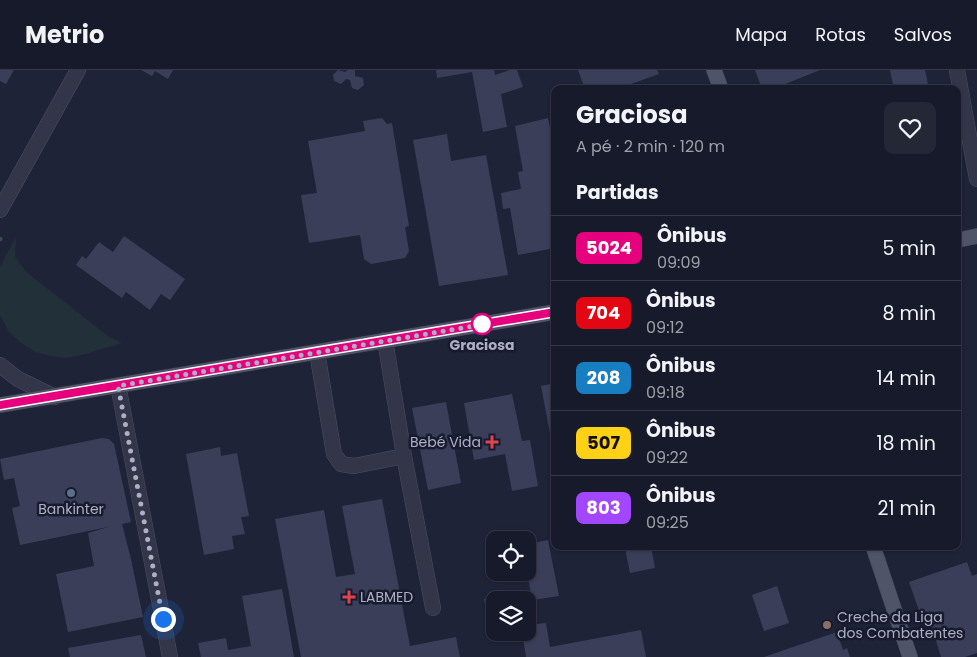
<!DOCTYPE html>
<html lang="pt">
<meta charset="utf-8">
<style>
body{margin:0;font-family:Poppins,sans-serif;background:#242736;color:#f1f3f6;height:100vh;display:flex;flex-direction:column;font-size:19px;white-space:nowrap}
*{box-sizing:border-box;margin:0}
p{font-size:16px;color:#9ea1a8}
.icon{flex:none;width:28px;height:28px;fill:none;stroke:currentColor;stroke-width:2;stroke-linecap:round;stroke-linejoin:round}
.map{position:relative;flex:1;overflow:hidden}
.sheet{position:absolute;left:551px;top:15px;width:410px;height:465px;display:flex;flex-direction:column;background:#171a2a;border-radius:10px;box-shadow:0 1px 4px #0004,0 0 0 1px #363847}
.sheet>*{flex:none}
.badge{padding:0 10px;border-radius:8px;font-size:18px;line-height:32px}
.fabs{position:absolute;left:486px;top:461px;display:grid;gap:10px}
.fabs a{display:grid;place-items:center;width:50px;height:50px;border-radius:10px;background:#171a2a;box-shadow:0 1px 4px #0004,0 0 0 1px #363847;font-size:25px}
.you{position:absolute;width:25px;height:25px;margin:-12px;border:4px solid #fff;border-radius:50%;background:#1a73e8;box-shadow:0 0 0 8px #1a73e833}
.map>.badge{position:absolute;translate:-50% -50%;box-shadow:0 0 0 2px #fff}
h2{padding:0 25px;font-size:19px;line-height:45px}
.round{display:grid;place-items:center;flex:none;width:52px;height:52px;border-radius:10px;background:#242736}
.head{display:flex;align-items:center;justify-content:space-between;height:85px;padding:0 25px}
h1{font-size:24px;font-weight:700;line-height:38px}
ul{padding:0;list-style:none}
li{display:flex;align-items:center;gap:15px;height:65px;padding:0 25px;border-top:1px solid #363847}
li div{flex:1}
li b{display:block;font-size:19px}
li em{font-style:normal}
li .badge{min-width:55px;font-weight:700;text-align:center}
header{display:flex;align-items:center;gap:30px;box-sizing:border-box;height:70px;padding:0 25px;background:#171a2a;border-bottom:1px solid #363847}
header strong{font-size:24px}
nav{display:flex;gap:28px;margin-inline-start:auto;font-size:18px}
.map>svg:first-child{display:block}
.green{fill:#213039}
.building{fill:#3b3e58}
.lines{fill:none;stroke-linecap:round;stroke-linejoin:round}
.minor-casing{stroke:#4d5063;stroke-width:16}
.major-casing{stroke:#3c3f52;stroke-width:16}
.path{stroke:#3c4b54;stroke-width:3;stroke-dasharray:4 4;stroke-linecap:butt}
.minor{stroke:#333649;stroke-width:15}
.major{stroke:#505469;stroke-width:15}
.line-casing{stroke:#fff;stroke-width:11}
.line{stroke:#e6007e;stroke-width:8}
.walk{stroke:#adafc5;stroke-width:5;stroke-dasharray:0 9}
.stop-dot{fill:#fff;stroke:#e6007e;stroke-width:2.5}
.health-dot{fill:#e0444e;stroke:#181b2d;stroke-width:2}
.service-dot{fill:#5c6f8a;stroke:#181b2d;stroke-width:2}
.education-dot{fill:#8d6e63;stroke:#181b2d;stroke-width:2}
.labels{text-anchor:middle;dominant-baseline:central;stroke-width:5;stroke-linejoin:round;paint-order:stroke}
.stop-label{font-size:14px;font-weight:bold;fill:#adafc5;stroke:#181b2d}
.poi-label{font-size:14px;fill:#adafc5;stroke:#181b2d;text-anchor:start}
</style>
<header>
<strong>Metrio</strong>
<nav><a>Mapa</a><a>Rotas</a><a>Salvos</a></nav>
</header>
<div class="map">
<svg width="977" height="587" viewBox="0 0 977 587">
<rect width="100%" height="100%" fill="#1f2338"/>
<path class="green" d="M 16,167 L 15,186 L 25,201 L 108,266 L 122,273 L 82,285 L 66,288 L 50,286 L 35,282 L 21,273 L 9,262 L 0,245 L 0,197 Z"/>
<path class="building" d="M 0,0 L 14,0 L 6,14 L 0,11 Z
M 141,0 L 173,0 L 168,9 L 155,1 L 152,6 Z
M 338,0 L 345,2 L 348,0 L 355,0 L 355,6 L 363,8 L 364,15 L 358,20 L 352,18 L 350,10 L 346,9 L 341,14 L 334,11 L 333,5 Z
M 436,0 L 494,0 L 495,5 L 510,0 L 517,0 L 523,17 L 501,24 L 507,57 L 483,62 L 472,2 L 437,8 Z
M 578,0 L 657,0 L 659,4 L 617,19 L 585,19 Z
M 755,0 L 820,0 L 773,19 L 762,19 Z
M 890,0 L 925,0 L 929,19 L 894,19 Z
M 382,48 L 387,54 L 392,53 L 409,156 L 405,157 L 409,181 L 405,188 L 371,194 L 364,189 L 360,165 L 309,173 L 301,125 L 317,123 L 308,71 L 365,61 L 363,51 Z
M 548,48 L 555,83 L 555,178 L 518,185 L 510,138 L 503,139 L 501,123 L 521,119 L 518,102 L 523,101 L 515,56 Z
M 447,64 L 451,91 L 486,85 L 508,205 L 439,216 L 413,70 Z
M 124,166 L 185,209 L 170,230 L 161,224 L 150,240 L 126,222 L 122,228 L 76,195 L 82,186 L 86,189 L 99,172 L 113,182 Z
M 555,313 L 555,385 L 554,385 L 541,316 Z
M 512,324 L 522,371 L 530,370 L 538,416 L 512,421 L 505,384 L 474,390 L 464,333 Z
M 446,332 L 461,413 L 428,420 L 412,338 Z
M 102,368 L 109,369 L 114,374 L 131,452 L 122,454 L 131,489 L 143,547 L 68,562 L 56,504 L 94,496 L 88,463 L 108,457 L 20,475 L 12,438 L 20,436 L 14,408 L 4,410 L 0,389 Z
M 220,377 L 221,386 L 237,383 L 249,446 L 241,447 L 245,464 L 232,466 L 234,479 L 204,485 L 186,384 Z
M 382,429 L 410,576 L 456,567 L 460,587 L 301,587 L 275,449 L 324,440 L 336,507 L 355,504 L 342,436 Z
M 548,470 L 559,526 L 532,530 L 537,554 L 546,553 L 550,577 L 641,560 L 646,587 L 526,587 L 522,562 L 528,562 L 528,531 L 532,530 L 527,502 L 528,474 Z
M 636,476 L 651,476 L 655,498 L 630,503 L 625,478 Z
M 967,492 L 972,506 L 977,504 L 977,583 L 965,587 L 941,587 L 935,567 L 929,569 L 909,512 Z
M 777,516 L 789,553 L 764,561 L 752,525 Z
M 282,519 L 294,587 L 201,587 L 198,573 L 226,568 L 228,580 L 251,576 L 242,526 Z
M 505,525 L 506,530 L 495,530 L 495,562 L 490,563 L 484,529 Z
M 837,562 L 843,580 L 847,578 L 850,587 L 764,587 Z
M 141,565 L 146,587 L 70,587 L 68,578 Z"/>
<g class="lines">
<g class="minor-casing">
<path id="minor" d="M 957,0 L 977,109
M 0,140 L 78,0
M 385,270 L 404,386
M 317,282 L 334,384 L 341,394 L 354,396 L 404,386 L 433,538
M 0,295 L 18,309 L 55,327
M 118,315 L 170,587"/>
</g>
<g class="major-casing">
<path id="major" d="M 714,0 L 721,19
M 958,170 L 977,166
M 0,335 L 555,242
M 873,476 L 910,587"/>
</g>
<path class="path" d="M 0,171 L 3,164"/>
<use href="#minor" class="minor"/>
<use href="#major" class="major"/>
</g>
<g class="lines">
<g class="line-casing">
<path id="line" d="M 0,335 L 555,242"/>
</g>
<use href="#line" class="line"/>
<path class="walk" d="M 163,549 L 118,316 L 486,254 L 482,254"/>
</g>
<circle class="stop-dot" cx="482" cy="254" r="10"/>
<g class="health-dot">
<path d="M489.5 364.5h5v5h5v5h-5v5h-5v-5h-5v-5h5z"/>
<path d="M346.5 519.5h5v5h5v5h-5v5h-5v-5h-5v-5h5z"/>
</g>
<circle class="service-dot" cx="71" cy="423" r="5"/>
<circle class="education-dot" cx="827" cy="555" r="5"/>
<g class="labels">
<g class="stop-label">
<text x="482" y="275">Graciosa</text>
</g>
<g class="poi-label">
<text x="481" y="372" text-anchor="end">Bebé Vida</text>
<text x="71" y="439" text-anchor="middle">Bankinter</text>
<text x="360" y="527">LABMED</text>
<text x="837" y="547">Creche da Liga<tspan x="837" dy="16">dos Combatentes</tspan></text>
</g>
</g>
</svg>
<div class="fabs">
<a><svg class="icon" aria-label="locate" viewBox="0 0 24 24"><circle cx="12" cy="12" r="6"/><path d="M12 2v4M12 18v4M2 12h4M18 12h4"/></svg></a>
<a><svg class="icon" aria-label="layers" viewBox="0 0 24 24"><path d="M12 4l9 5-9 5-9-5zM3 14l9 5 9-5"/></svg></a>
</div>
<div class="you" style="left:163px;top:549px"></div>
<section class="sheet">
<div class="head"><div><h1>Graciosa</h1><p>A pé · 2 min · 120 m</p></div><a class="round"><svg class="icon" aria-label="heart" viewBox="0 0 24 24"><path d="M12 20l-8-8c-3-5 5-10 8-4 3-6 11-1 8 4z"/></svg></a></div>
<h2>Partidas</h2>
<ul>
<li><span class="badge" style="background:#e6007e;color:#fff">5024</span><div><b>Ônibus</b><p>09:09</p></div><em>5 min</em></li>
<li><span class="badge" style="background:#e30613;color:#fff">704</span><div><b>Ônibus</b><p>09:12</p></div><em>8 min</em></li>
<li><span class="badge" style="background:#187ec2;color:#fff">208</span><div><b>Ônibus</b><p>09:18</p></div><em>14 min</em></li>
<li><span class="badge" style="background:#fcd116;color:#111">507</span><div><b>Ônibus</b><p>09:22</p></div><em>18 min</em></li>
<li><span class="badge" style="background:#a347ff;color:#fff">803</span><div><b>Ônibus</b><p>09:25</p></div><em>21 min</em></li>
</ul>
</section>
</div>
